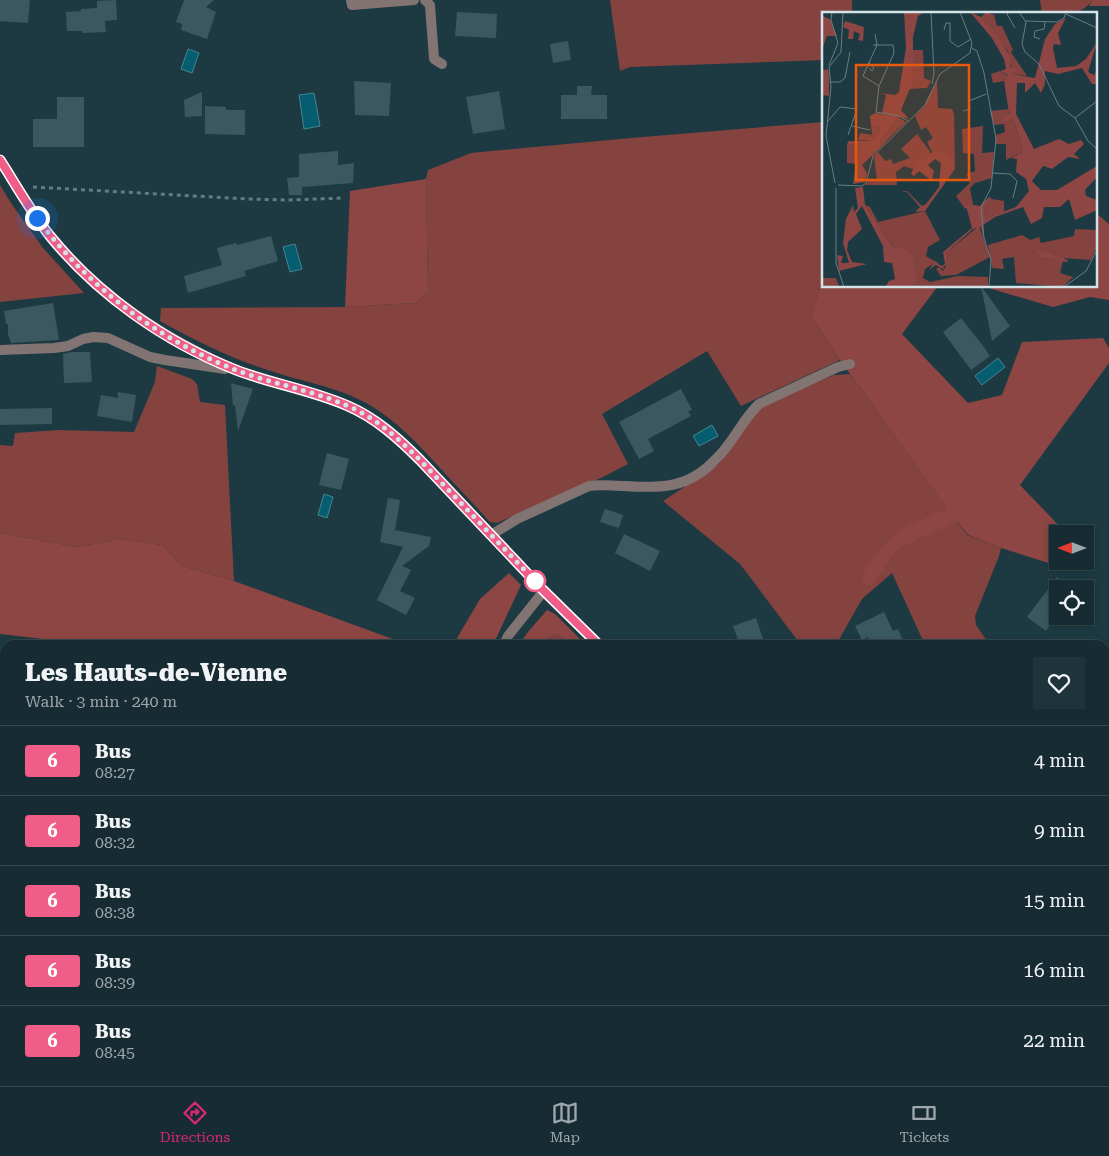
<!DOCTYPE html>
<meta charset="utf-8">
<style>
body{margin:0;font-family:"Roboto Serif",serif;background:#1f343a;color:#f1f3f6;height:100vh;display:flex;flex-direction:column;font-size:19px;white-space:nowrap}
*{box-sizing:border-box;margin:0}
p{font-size:16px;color:#9ea7ac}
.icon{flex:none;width:28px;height:28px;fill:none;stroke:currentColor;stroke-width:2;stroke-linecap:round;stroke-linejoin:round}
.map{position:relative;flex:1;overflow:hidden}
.panel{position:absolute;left:0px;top:640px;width:1110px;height:446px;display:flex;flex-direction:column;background:#162c32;border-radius:15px 15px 0 0;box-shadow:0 2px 8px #0003,0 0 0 1px #35484d}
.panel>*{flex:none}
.badge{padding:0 10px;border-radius:4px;font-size:18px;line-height:32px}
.needle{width:32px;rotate:270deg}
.tools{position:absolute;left:1049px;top:525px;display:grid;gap:10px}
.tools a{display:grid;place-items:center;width:45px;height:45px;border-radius:0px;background:#162c32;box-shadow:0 2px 8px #0003,0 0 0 1px #35484d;font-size:25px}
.you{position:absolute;width:25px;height:25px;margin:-12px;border:4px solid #fff;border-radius:50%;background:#1a73e8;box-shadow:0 0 0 8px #1a73e833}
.map>.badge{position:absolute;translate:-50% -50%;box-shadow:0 0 0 2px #fff}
.round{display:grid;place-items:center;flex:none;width:52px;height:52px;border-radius:0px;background:#1f343a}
.head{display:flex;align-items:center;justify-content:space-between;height:85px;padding:0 25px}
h1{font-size:24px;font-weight:800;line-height:38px}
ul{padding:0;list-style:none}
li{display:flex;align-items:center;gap:15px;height:70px;padding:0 25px;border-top:1px solid #35484d}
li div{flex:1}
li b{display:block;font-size:19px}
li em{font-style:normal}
li .badge{min-width:55px;font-weight:700;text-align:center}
.tabs{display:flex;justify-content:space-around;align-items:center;height:70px;border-top:1px solid #35484d;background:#162c32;font-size:14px;color:#9ea7ac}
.tabs a{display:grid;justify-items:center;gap:2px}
.tabs .on{color:#db2777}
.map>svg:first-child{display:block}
.green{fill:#854340}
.forest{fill:#8d4643}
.water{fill:#075d70;stroke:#448594}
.building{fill:#3b5861}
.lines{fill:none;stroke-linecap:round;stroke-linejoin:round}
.path{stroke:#637b82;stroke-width:3;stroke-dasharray:4 4;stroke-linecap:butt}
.service{stroke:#817473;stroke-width:10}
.minor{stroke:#817473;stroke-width:10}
.line-casing{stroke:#fff;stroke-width:11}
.line{stroke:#ef5d88;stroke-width:8}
.walk{stroke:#d3e3e8;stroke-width:5;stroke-dasharray:0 9}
.stop-dot{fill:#fff;stroke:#ef5d88;stroke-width:2.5}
.inset-road{fill:none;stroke:#667e84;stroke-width:1}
.view{fill:#e8590c;fill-opacity:0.15;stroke:#e8590c;stroke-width:2.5}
.inset-edge{fill:none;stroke:#d3e3e8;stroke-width:2.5}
</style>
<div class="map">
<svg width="1109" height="1086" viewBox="0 0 1109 1086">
<rect width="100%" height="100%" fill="#1d3a42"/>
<path class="green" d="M 610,0 L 852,0 L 852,14 L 823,14 L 823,60 L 630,67 L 620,71 Z
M 1040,0 L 1092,0 C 1082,17 1060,14 1042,14 Z
M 823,122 L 823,279 L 811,315 L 832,349 L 840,360 L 741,406 L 707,351 L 602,414 L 628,464 L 603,477 L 497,523 L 490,522 C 474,504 457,487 441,469 C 419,445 396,420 368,404 C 338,387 303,382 271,371 C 232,359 196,341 160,321 L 161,308 L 345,307 L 415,303 L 428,292 L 426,179 L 428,170 L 471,153 L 631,138 Z
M 0,185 L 11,203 L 43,248 L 84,293 L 0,302 Z
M 157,366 L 192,379 L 197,384 L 200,402 L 225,405 L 234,581 L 182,566 L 162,545 L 119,539 L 77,547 L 0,533 L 0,445 L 13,446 L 15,433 L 59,430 L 134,432 L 155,382 Z
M 850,374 L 967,535 L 1001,548 L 999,556 L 975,616 L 976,625 L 990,645 L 925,645 L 892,573 L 862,599 L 836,645 L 801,645 L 740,564 L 663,501 L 719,464 L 757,411 L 771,401 L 834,375 Z
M 557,634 L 570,645 L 535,645 Z
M 1109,701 L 1109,890 L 1105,891 L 1105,707 Z
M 774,1081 L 1030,1081 L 1033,1086 L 985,1086 L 954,1084 L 953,1086 L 773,1086 Z"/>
<path class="forest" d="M 1092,0 L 1109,0 L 1109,6 L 1089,6 Z
M 426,179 L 428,292 L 415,303 L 345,307 L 350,191 Z
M 1095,212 L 1109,224 L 1109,300 L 1090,297 L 1053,307 L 982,286 L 1095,286 Z
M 823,279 L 823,286 L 938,286 L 902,334 L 968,403 L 1002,395 L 1022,342 L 1103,338 L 1109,348 L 1109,363 L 1020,485 L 1067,534 L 1058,534 L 1057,559 L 1055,565 L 1001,548 L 968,535 L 957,521 L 897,549 L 872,586 L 862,582 L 866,567 L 897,531 L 947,508 L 832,349 L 811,315 Z
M 0,533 L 77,547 L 119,539 L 162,545 L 182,566 L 234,581 L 409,645 L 94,645 L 0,634 Z
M 509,573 L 521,585 L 493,645 L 453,645 L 480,599 Z
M 547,610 L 555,614 L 586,645 L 570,645 L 557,634 L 535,645 L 519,645 L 528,632 Z
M 1105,992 L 1109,994 L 1109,1086 L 1033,1086 L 1030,1081 L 1105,1081 Z
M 747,1081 L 774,1081 L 773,1086 L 752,1086 L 753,1083 Z"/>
<path class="water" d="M 188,49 L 199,53 L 192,73 L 181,69 Z
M 314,93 L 320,126 L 304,129 L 299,95 Z
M 295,244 L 302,269 L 290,272 L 283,247 Z
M 998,358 L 1005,367 L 982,385 L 975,376 Z
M 712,425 L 718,436 L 699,446 L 693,436 Z
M 324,494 L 333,497 L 327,518 L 318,515 Z"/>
<path class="building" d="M 0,0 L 30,0 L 28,23 L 0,21 Z
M 116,0 L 117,20 L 105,21 L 106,32 L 82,33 L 82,31 L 67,31 L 66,12 L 81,11 L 81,9 L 97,8 L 97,1 Z
M 184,0 L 214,0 L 206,7 L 216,12 L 207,39 L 181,30 L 182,24 L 176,22 Z
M 457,12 L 497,14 L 496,38 L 455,36 Z
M 568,41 L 571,60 L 553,63 L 550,44 Z
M 354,81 L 391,83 L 389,116 L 355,115 Z
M 577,86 L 592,86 L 591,95 L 607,95 L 607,119 L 561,119 L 561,95 L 577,95 Z
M 499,91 L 505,129 L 473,134 L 466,97 Z
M 202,92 L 202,116 L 185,117 L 184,100 Z
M 57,97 L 84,97 L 84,147 L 33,147 L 33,119 L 57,119 Z
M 205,106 L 226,107 L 226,110 L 245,110 L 245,135 L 205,134 Z
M 338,151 L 338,165 L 354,163 L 353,183 L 302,187 L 302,195 L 289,195 L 287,178 L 299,177 L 299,154 Z
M 271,236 L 278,261 L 244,271 L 246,276 L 188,293 L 184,276 L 222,265 L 217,248 L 236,243 L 237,245 Z
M 981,286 L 1010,326 L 992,341 Z
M 53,303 L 59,340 L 11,343 L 8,334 L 8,324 L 6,324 L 4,311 Z
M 961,318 L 984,347 L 990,356 L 971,370 L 943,332 Z
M 72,352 L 90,352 L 92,382 L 64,383 L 63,354 Z
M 231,383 L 253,389 L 238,431 L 235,405 L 233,406 Z
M 681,389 L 692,410 L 688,411 L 691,416 L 648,439 L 654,451 L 639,459 L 619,422 Z
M 118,392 L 136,395 L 132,422 L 97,416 L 101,395 L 118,398 Z
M 52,408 L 52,424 L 0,425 L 0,409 Z
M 327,453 L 349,459 L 341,490 L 319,485 Z
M 388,498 L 400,500 L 395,530 L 431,537 L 429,546 L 402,566 L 411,570 L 400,591 L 415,598 L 406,615 L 377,600 L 403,547 L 380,542 Z
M 605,509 L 623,515 L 619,528 L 600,522 Z
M 624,534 L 660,551 L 650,571 L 615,553 Z
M 1058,576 L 1058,615 L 1046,631 L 1027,617 Z
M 884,612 L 893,631 L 898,629 L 905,645 L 860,645 L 870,641 L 868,637 L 862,640 L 855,626 Z
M 756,618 L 765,645 L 740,645 L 733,626 Z"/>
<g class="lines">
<path class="path" d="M 33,187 L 248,199 L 288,200 L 343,198
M 347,1086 L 349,1081"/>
<path class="service" d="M 491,535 L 517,519 L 589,486 C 600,484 612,486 623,486 C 662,488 688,489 716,459 C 733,443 742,420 759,404 L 838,367 L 850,364"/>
<path class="minor" d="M 351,0 L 352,5 L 414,0
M 425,0 L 430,5 L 434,59 L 442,64
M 0,160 C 16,185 32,212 50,236 C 91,287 144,325 202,354 C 213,359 224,365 236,370 C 272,384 312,390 348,406 C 376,418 399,439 420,460 L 543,590 L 599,645
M 0,350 L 54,348 L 68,346 L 83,339 L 94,337 L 108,338 L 150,357 L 165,360 L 225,369
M 504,645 L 508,636 L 539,597 L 543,590
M 0,793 L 5,795
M 0,947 L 5,940
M 1105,979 L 1109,980
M 0,989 L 5,992
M 430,1086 L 434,1081 L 444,1082 L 464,1086
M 597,1086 L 598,1081"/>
</g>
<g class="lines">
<g class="line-casing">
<path id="line" d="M 0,160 C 16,185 31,212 50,236 C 98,295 165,342 236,370 C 272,384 312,390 348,406 C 376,418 399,439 420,460 L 543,590 L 599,645"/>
</g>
<use href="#line" class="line"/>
<path class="walk" d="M 37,218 C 87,286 157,339 236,370 C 272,384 312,390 348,406 C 376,418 399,439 420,460 L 535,581"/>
</g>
<circle class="stop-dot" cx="535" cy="581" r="10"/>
<g transform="translate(822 12)">
<rect width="275" height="275" fill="#1d3a42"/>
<path d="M 164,0 L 172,3 L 175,14 L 180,14 L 191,38 L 189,40 L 205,64 L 190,62 L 186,39 L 159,5 ZM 91,38 L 101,38 L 102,66 L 109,69 L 105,76 L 87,77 L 91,65 ZM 178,59 L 186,64 L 182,69 L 171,71 L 169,62 ZM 115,69 L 116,96 L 130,97 L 132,102 L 133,153 L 115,137 L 110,140 L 105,130 L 111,126 L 104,115 L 99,118 L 93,104 L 101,96 ZM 187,97 L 186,105 L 190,106 L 194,115 L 201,140 L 184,148 L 184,132 L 174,132 L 174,123 L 183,120 L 182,112 L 172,113 L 168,99 ZM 75,108 L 81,111 L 58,136 L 58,129 ZM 49,114 L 58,116 L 50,129 L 36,128 L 38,121 L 50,123 ZM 161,114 L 160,141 L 172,140 L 170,166 L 153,171 L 148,176 L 151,192 L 143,197 L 134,184 L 147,172 L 148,167 L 144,162 L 153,159 L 152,142 L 141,141 L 140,117 ZM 95,122 L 109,141 L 90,157 L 82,154 L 74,160 L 75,173 L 43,173 L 47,167 L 55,168 L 52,145 L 56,140 L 63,149 L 69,147 L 71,152 L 88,146 L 79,137 ZM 25,131 L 40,137 L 34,160 L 34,152 L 25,151 ZM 170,187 L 182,189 L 182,200 L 164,206 L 162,197 ZM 43,193 L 48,195 L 56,210 L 103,199 L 118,228 L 106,235 L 104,244 L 114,250 L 103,257 L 101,266 L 108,270 L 136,264 L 166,265 L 166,275 L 90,275 L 94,267 L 85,242 L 77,234 L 71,235 ZM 157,214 L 168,245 L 134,263 L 119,264 L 114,257 L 117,255 L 121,259 L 126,251 L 125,240 ZM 253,217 L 275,218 L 275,235 L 269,248 L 241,246 L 229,241 L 220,246 L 241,249 L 238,261 L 251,265 L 241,275 L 194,271 L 192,245 L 180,247 L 182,257 L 170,256 L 166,233 L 200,223 L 208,228 L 217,225 L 219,231 L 252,224 ZM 0,266 L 14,266 L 17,275 L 0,275 Z" fill="#854340"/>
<path d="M 82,0 L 102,0 L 96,4 L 91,25 L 91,69 L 79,98 L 87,107 L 60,101 L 64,83 L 57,81 L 73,83 L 77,80 L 84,36 ZM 148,0 L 159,5 L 178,27 L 188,44 L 188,55 L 195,56 L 190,62 L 213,66 L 223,27 L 233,12 L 244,6 L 236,21 L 239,33 L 232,32 L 231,36 L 235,56 L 254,54 L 264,47 L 275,30 L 266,60 L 272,63 L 275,57 L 275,72 L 270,72 L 260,56 L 236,62 L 223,59 L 223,72 L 219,81 L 213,71 L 203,81 L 203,71 L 195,71 L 194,102 L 212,137 L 237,127 L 247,132 L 259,128 L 262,132 L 252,142 L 258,147 L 246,145 L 230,157 L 221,154 L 210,169 L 219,178 L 235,178 L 275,154 L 275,165 L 263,178 L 264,184 L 275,188 L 275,198 L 253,208 L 247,187 L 238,195 L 222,195 L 220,206 L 209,212 L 201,195 L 173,205 L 161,213 L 162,228 L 159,215 L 151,217 L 125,240 L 126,252 L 121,255 L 123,258 L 114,253 L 107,258 L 113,249 L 119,254 L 123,252 L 121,240 L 150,216 L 144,194 L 146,192 L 158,194 L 167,185 L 170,187 L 162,197 L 164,206 L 194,195 L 207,179 L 204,167 L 194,160 L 195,147 L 189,146 L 201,140 L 194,115 L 190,106 L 179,111 L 187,101 L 182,69 L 186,63 L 178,59 L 184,57 L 182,47 L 170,26 ZM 0,4 L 8,7 L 15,24 L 5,24 L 0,38 ZM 23,9 L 42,15 L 41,29 L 36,28 L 38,22 L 32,19 L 31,27 L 26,27 L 27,18 L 21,15 ZM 6,57 L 7,64 L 7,84 L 0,83 L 0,59 ZM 53,101 L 74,104 L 84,110 L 68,126 L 81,111 L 75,108 L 58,129 L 58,136 L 40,153 L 45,161 L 43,170 L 31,172 L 36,141 L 40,137 L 26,132 L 26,129 L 50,129 L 58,116 L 49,114 L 48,104 ZM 115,137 L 132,150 L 133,157 L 103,199 L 93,200 L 98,195 L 85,180 L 79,180 L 85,179 L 100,194 L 104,192 L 117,175 L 119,151 L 113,147 L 106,153 L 112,159 L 110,169 L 97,159 L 92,164 L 89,162 L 93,152 L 86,143 L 95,151 ZM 41,175 L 43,193 L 71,235 L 77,234 L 93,245 L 90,250 L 95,267 L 90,275 L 63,275 L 67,269 L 73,267 L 70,251 L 62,250 L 61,234 L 40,194 L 34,202 L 40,217 L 26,230 L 25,238 L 30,250 L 45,252 L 17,259 L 15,243 L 21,244 L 19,251 L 27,251 L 21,231 L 24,207 L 31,193 L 32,200 L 36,196 L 33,176 ZM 213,238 L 229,241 L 246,248 L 245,250 L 220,246 Z" fill="#8d4643"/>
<path class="inset-road" d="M 109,0 L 112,62 L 110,72M 187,0 L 185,2 L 193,16M 197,0 L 204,10 L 200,32 L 203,40 L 217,52 L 237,94 L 253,106 L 266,129 L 275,137M 244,2 L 275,16M 204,9 L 235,10 L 242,6 L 244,0M 122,18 L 124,11 L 128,11 L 128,29 L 136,35 L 149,27M 218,27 L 212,25 L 213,19 L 222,17 L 223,10M 51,33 L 55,33 L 53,22M 150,36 L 155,39 L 162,61 L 174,127 L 169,176 L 159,195 L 162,226 L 169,248 L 167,275M 46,50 L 52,56 L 50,59 L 47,56M 7,53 L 16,31 L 9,8 L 10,0M 9,70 L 18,70 L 23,66 L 28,40M 57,74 L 72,41 L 71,33 L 55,33 L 41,64 L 57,74 L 54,100 L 77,104 L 86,109M 141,99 L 148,97 L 147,89 L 164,82M 253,106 L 275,89M 6,109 L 18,95 L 35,97 L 26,123M 30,114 L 48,118M 171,161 L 188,162 L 195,169 L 191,186M 13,171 L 4,124 L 9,75 L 7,55 L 19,40 L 21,0M 16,173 L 40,174 L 44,171 L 51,144 L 103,93 L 118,62 L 148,41 L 150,31 L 138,0M 14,176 L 14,251 L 22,275M 242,275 L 264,259 L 275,238"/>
<path class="view" d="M 34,53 L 147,53 L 147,168 L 34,168 Z"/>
<rect width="275" height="275" class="inset-edge"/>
</g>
</svg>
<div class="tools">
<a><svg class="needle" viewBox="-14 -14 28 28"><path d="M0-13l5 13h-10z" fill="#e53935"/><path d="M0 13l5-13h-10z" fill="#9ea7ac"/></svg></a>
<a><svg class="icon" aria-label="locate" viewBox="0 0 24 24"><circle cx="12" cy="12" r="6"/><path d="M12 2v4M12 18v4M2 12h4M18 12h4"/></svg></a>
</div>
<div class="you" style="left:37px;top:218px"></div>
<section class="panel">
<div class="head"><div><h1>Les Hauts-de-Vienne</h1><p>Walk · 3 min · 240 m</p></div><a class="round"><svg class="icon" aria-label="heart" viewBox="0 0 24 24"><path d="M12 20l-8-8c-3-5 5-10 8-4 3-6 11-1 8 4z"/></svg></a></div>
<ul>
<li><span class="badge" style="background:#ef5d88;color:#fff">6</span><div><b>Bus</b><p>08:27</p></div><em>4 min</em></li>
<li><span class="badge" style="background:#ef5d88;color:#fff">6</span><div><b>Bus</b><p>08:32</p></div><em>9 min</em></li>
<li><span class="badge" style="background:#ef5d88;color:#fff">6</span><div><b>Bus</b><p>08:38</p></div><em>15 min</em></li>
<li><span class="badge" style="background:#ef5d88;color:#fff">6</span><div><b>Bus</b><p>08:39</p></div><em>16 min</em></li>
<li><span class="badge" style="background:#ef5d88;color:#fff">6</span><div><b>Bus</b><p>08:45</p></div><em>22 min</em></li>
</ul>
</section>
</div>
<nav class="tabs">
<a class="on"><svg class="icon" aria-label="directions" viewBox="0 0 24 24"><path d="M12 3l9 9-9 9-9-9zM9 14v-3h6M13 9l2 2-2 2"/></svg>Directions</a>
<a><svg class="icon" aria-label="map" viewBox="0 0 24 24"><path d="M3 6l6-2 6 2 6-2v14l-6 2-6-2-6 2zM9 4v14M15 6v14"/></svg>Map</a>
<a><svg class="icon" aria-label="tickets" viewBox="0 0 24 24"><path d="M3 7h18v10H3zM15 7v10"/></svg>Tickets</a>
</nav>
